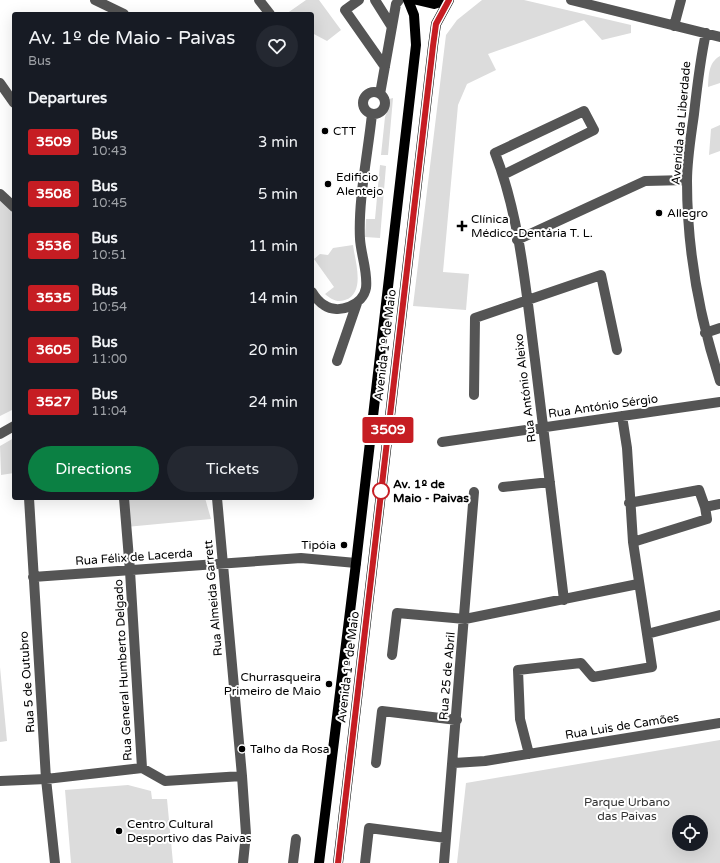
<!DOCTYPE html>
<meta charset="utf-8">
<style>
body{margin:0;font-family:"Varela Round",sans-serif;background:#242831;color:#f1f3f6;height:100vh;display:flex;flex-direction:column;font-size:15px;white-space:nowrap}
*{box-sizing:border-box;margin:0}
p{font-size:13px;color:#9ea1a6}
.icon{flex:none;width:22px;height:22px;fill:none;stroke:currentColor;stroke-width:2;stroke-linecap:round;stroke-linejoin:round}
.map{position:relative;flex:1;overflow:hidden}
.side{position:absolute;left:12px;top:12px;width:302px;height:488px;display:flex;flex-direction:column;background:#171b24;border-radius:4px;box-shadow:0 4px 16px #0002}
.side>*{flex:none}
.badge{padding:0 8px;border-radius:3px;font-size:14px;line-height:26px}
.controls{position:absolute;left:672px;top:815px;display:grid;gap:8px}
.controls a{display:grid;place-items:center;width:36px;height:36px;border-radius:50%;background:#171b24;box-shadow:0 4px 16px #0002;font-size:20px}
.map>.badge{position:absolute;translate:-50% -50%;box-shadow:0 0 0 2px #fff}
h2{padding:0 16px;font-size:15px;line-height:36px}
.round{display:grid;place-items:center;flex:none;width:42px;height:42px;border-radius:21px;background:#242831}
.summary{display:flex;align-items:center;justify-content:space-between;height:68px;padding:0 16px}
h1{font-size:19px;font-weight:600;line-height:30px}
.button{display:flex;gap:8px;margin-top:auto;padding:8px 16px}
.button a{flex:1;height:46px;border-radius:24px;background:#0b8043;color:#fff;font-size:16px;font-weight:600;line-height:46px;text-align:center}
.button a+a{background:#242831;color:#f1f3f6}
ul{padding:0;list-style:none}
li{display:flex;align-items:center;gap:12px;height:52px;padding:0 16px}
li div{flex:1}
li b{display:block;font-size:15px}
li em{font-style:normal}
li .badge{min-width:44px;font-weight:700;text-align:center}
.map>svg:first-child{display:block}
.green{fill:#dcdcdc;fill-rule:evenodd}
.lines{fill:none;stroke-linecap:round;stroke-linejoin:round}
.minor{stroke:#555;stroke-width:10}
.major{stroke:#000;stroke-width:10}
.line-casing{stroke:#fff;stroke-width:9}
.line{stroke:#c61d23;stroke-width:6}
.poi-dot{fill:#000;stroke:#fff;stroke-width:1.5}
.stop-dot{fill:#fff;stroke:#c61d23;stroke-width:2}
.labels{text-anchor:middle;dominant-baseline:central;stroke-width:4;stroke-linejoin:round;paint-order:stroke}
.street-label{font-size:12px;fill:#000;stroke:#fff}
.poi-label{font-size:12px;fill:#000;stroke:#fff;text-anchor:start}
.stop-label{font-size:12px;font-weight:bold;fill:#000;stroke:#fff;text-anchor:start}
.park-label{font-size:12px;fill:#333;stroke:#fff}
</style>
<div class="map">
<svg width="720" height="863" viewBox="0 0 720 863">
<rect width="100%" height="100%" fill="#fff"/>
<path class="green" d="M 306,0 L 319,0 L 341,30 L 327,41 L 312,33 L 312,14 L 286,14 Z
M 482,0 L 524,0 L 631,25 L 631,33 L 602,40 L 584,20 L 488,54 L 496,70 L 467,84 L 458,105 L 443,272 L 469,274 L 466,310 L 413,306 L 446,35 L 457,20 Z
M 720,56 L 720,83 L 708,87 C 709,75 708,63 720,56 Z
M 393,98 L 388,155 L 381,155 L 385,117 L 389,107 L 389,99 Z
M 720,125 L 720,151 L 709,155 L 711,129 Z
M 380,165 L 386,166 L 380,238 L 365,237 L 366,219 L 375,219 Z
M 0,194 L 14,207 L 14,409 L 0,416 Z
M 353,245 C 355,261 366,293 345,300 C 337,303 331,299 325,294 L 334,287 L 314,259 L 320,254 L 328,255 L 333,248 Z
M 14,438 L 14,473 L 1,475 L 0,446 Z
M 124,498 L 205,498 L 211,519 L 126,527 Z
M 0,667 L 7,741 L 0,742 Z
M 720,740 L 720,863 L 457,863 L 466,783 ZM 679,822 L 701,822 L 701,844 L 679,844 Z
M 128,785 L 151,791 L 152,799 L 167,799 L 173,863 L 71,863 L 65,790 Z"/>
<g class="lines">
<path class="minor" d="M 95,0 L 124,14
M 259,0 L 270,14
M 359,0 L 345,10 L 385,67
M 375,0 L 392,27
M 571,0 L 720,37
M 674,26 L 681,0
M 706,33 C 700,60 697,87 694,114 C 691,136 687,159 687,181 C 687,249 699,316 720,381
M 0,83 L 14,103
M363 103a11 11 0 1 1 22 0a11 11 0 1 1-22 0Z
M 380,94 L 396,4 L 399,0
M 503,175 L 594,130 L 584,111 L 495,153 C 520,217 526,291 535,360 C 544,440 554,520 564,600
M 0,194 L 14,207
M 517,240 L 645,181 L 687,180
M 312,292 C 315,297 319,302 324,305 C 339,315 363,305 366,288 C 368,272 361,255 360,239 C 358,200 368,153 372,114
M 705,333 L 720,328
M 337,361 L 357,303
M 474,395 L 475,318 L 601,275 L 617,350
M 622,416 L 627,448 L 633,542 L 647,634 L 720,615
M 0,434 L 14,426
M 442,442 L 720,402
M 503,487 L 550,482
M 29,498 L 46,779 L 55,863
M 124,498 L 130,571 L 142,768
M 217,498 L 242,776 L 246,834 L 243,863
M 629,503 L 699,490 L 705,507 L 707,519 L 633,542
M 705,507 L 720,504
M 33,577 L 301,558 L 356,563
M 392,655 L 397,613 L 465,619 L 638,584
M 529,754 L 520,719 L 518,670 L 581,663 L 593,677 L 652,667 L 647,634
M 376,763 L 382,711 L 457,720
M 454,763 L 485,761 L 720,723
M 0,781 L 46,779 L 142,768 L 165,781 L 242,776
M 293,863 L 296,839
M 365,863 L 369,828 L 446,838
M 444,863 L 474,492"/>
<path class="major" d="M 417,0 L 434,4 L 447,0
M 319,863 L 356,563 L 416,45 L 414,15 L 408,0
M 338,863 L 433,46 L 436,24 L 449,0"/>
</g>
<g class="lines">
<g class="line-casing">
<path id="line" d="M 338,863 L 433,46 L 436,24 L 449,0"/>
</g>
<use href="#line" class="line"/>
</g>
<g class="poi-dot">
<circle cx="325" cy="131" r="4"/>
<circle cx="328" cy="184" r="4"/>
<circle cx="659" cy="213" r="4"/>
<path d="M460 220h4v4h4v4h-4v4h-4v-4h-4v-4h4z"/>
<circle cx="344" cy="545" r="4"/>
<circle cx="329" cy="684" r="4"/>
<circle cx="242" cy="749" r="4"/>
<circle cx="119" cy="831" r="4"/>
</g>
<circle class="stop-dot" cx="381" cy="491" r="8"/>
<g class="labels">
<g class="street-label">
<text transform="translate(681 123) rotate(-85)">Avenida da Liberdade</text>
<text transform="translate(385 345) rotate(-83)">Avenida 1º de Maio</text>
<text transform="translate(525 388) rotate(-97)">Rua António Aleixo</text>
<text transform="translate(603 406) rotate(-8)">Rua António Sérgio</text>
<text transform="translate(134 557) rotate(-4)">Rua Félix de Lacerda</text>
<text transform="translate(213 598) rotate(-95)">Rua Almeida Garrett</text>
<text transform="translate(348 667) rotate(-83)">Avenida 1º de Maio</text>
<text transform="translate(123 670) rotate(-93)">Rua General Humberto Delgado</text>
<text transform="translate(447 676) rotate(-85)">Rua 25 de Abril</text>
<text transform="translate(27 682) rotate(-94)">Rua 5 de Outubro</text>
<text transform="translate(622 726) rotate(-9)">Rua Luis de Camões</text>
</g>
<g class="poi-label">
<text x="333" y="131">CTT</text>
<text x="336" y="177">Edificio<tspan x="336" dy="14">Alentejo</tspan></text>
<text x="667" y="213">Allegro</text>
<text x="471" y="219">Clínica<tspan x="471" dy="14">Médico-Dentária T. L.</tspan></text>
<text x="336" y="545" text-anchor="end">Tipóia</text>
<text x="321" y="677" text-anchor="end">Churrasqueira<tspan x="321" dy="14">Primeiro de Maio</tspan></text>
<text x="250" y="749">Talho da Rosa</text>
<text x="127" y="824">Centro Cultural<tspan x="127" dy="14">Desportivo das Paivas</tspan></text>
</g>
<g class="stop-label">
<text x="393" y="484">Av. 1º de<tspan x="393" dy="14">Maio - Paivas</tspan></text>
</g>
<g class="park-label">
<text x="627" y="802">Parque Urbano<tspan x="627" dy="14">das Paivas</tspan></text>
</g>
</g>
</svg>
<div class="controls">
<a><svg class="icon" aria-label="locate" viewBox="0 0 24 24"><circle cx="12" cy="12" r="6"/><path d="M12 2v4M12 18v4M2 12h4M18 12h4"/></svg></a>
</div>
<b class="badge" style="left:388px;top:430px;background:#c61d23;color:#fff">3509</b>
<section class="side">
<div class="summary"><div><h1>Av. 1º de Maio - Paivas</h1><p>Bus</p></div><a class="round"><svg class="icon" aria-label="heart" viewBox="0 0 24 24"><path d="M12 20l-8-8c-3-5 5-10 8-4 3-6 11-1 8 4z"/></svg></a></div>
<h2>Departures</h2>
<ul>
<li><span class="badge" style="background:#c61d23;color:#fff">3509</span><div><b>Bus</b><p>10:43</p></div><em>3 min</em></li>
<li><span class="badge" style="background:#c61d23;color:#fff">3508</span><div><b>Bus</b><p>10:45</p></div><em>5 min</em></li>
<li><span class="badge" style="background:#c61d23;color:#fff">3536</span><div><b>Bus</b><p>10:51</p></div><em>11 min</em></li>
<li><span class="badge" style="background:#c61d23;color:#fff">3535</span><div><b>Bus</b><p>10:54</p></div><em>14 min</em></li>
<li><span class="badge" style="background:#c61d23;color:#fff">3605</span><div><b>Bus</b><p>11:00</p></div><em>20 min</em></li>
<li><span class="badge" style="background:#c61d23;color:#fff">3527</span><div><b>Bus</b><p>11:04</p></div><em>24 min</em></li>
</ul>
<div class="button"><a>Directions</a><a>Tickets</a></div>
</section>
</div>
